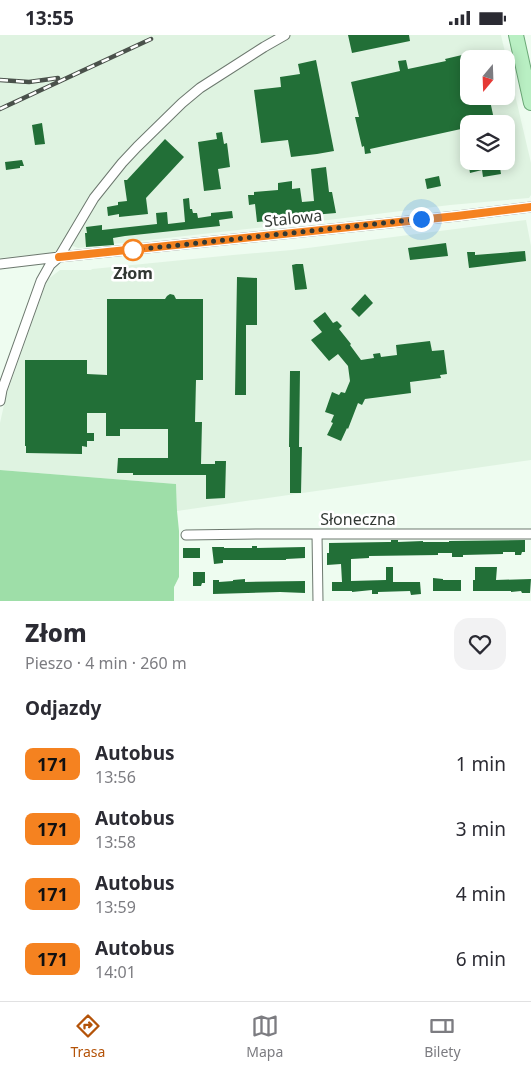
<!DOCTYPE html>
<html lang="pl">
<meta charset="utf-8">
<style>
body{margin:0;font-family:"Noto Sans",sans-serif;background:#f2f2f3;color:#2b2b33;height:100vh;display:flex;flex-direction:column;font-size:19px;white-space:nowrap}
*{box-sizing:border-box;margin:0}
p{font-size:16px;color:#7c7c81}
.icon{flex:none;width:28px;height:28px;fill:none;stroke:currentColor;stroke-width:2;stroke-linecap:round;stroke-linejoin:round}
.map{position:relative;height:566px;overflow:hidden}
.side{display:flex;flex-direction:column;background:#fff;flex:1}
.side>*{flex:none}
.badge{padding:0 10px;border-radius:8px;font-size:18px;line-height:32px}
.needle{width:32px;rotate:199deg}
.tools{position:absolute;left:460px;top:15px;display:grid;gap:10px}
.tools a{display:grid;place-items:center;width:55px;height:55px;border-radius:10px;background:#fff;box-shadow:0 2px 12px #0003;font-size:25px}
.you{position:absolute;width:25px;height:25px;margin:-12px;border:4px solid #fff;border-radius:50%;background:#1a73e8;box-shadow:0 0 0 8px #1a73e833}
.map>.badge{position:absolute;translate:-50% -50%;box-shadow:0 0 0 2px #fff}
h2{padding:0 25px;font-size:19px;line-height:45px}
.round{display:grid;place-items:center;flex:none;width:52px;height:52px;border-radius:15px;background:#f2f2f3}
.headline{display:flex;align-items:center;justify-content:space-between;height:85px;padding:0 25px}
h1{font-size:24px;font-weight:800;line-height:38px}
ul{padding:0;list-style:none}
li{display:flex;align-items:center;gap:15px;height:65px;padding:0 25px}
li div{flex:1}
li b{display:block;font-size:19px}
li em{font-style:normal}
li .badge{min-width:55px;font-weight:700;text-align:center}
.status{display:flex;justify-content:space-between;align-items:center;height:35px;padding:0 25px;background:#fff;direction:ltr}
.status svg{height:14px;fill:currentColor}
.dock{display:flex;justify-content:space-around;align-items:center;height:70px;border-top:1px solid #e1e1e2;background:#fff;font-size:14px;color:#7c7c81}
.dock a{display:grid;justify-items:center;gap:2px}
.dock .active{color:#b45309}
.map>svg:first-child{display:block}
.built{fill:#dff3e1;fill-rule:evenodd}
.green{fill:#9edea8}
.building{fill:#226f37}
.lines{fill:none;stroke-linecap:round;stroke-linejoin:round}
.street-casing{stroke:#6c786e;stroke-width:11}
.primary-casing{stroke:#6ba877;stroke-width:16}
.street{stroke:#fff;stroke-width:9}
.primary{stroke:#b9efc3;stroke-width:14}
.rail-casing{stroke:#4a514b;stroke-width:4.5}
.rail{stroke:#fff;stroke-width:2.5;stroke-dasharray:8;stroke-linecap:butt}
.line-casing{stroke:#fff;stroke-width:11}
.line{stroke:#f58220;stroke-width:8}
.walk{stroke:#323833;stroke-width:5;stroke-dasharray:0 9}
.stop-dot{fill:#fff;stroke:#f58220;stroke-width:2.5}
.labels{text-anchor:middle;dominant-baseline:central;stroke-width:5;stroke-linejoin:round;paint-order:stroke}
.street-label{font-size:16px;fill:#323833;stroke:#fff}
.stop-label{font-size:16px;font-weight:bold;fill:#323833;stroke:#fff}
</style>
<div class="status"><b>13:55</b><svg viewBox="0 0 49 12"><path d="M0 12V9h3v3zM5 12V6h3v6zM10 12V3h3v9zM15 12V0h3v12zM26 1h20v11H26zM47 4h2v5h-2z"/></svg></div>
<div class="map">
<svg width="531" height="566" viewBox="0 0 531 566">
<rect width="100%" height="100%" fill="#eefcf0"/>
<path class="built" d="M 0,0 L 501,0 L 531,128 L 531,160 L 529,163 L 450,170 L 328,185 L 78,213 L 73,211 L 58,217 L 0,223 ZM 469,24 L 506,24 L 506,61 L 469,61 ZM 469,89 L 506,89 L 506,126 L 469,126 Z
M 526,185 L 531,211 L 531,425 L 177,476 L 176,449 L 0,435 L 0,388 L 6,361 L 47,245 L 60,235 L 91,235 L 92,234 L 233,220 L 292,215 Z"/>
<path class="green" d="M 0,435 L 176,449 L 177,476 L 179,496 L 179,542 L 174,552 L 174,566 L 0,566 Z"/>
<path class="building" d="M 348,0 L 409,0 L 410,6 L 352,18 Z
M 479,16 L 480,18 L 485,17 L 486,24 L 469,24 L 469,61 L 489,61 L 495,89 L 469,89 L 469,119 L 466,119 L 461,94 L 370,114 L 371,118 L 365,119 L 364,111 L 362,112 L 355,82 L 359,82 L 351,47 L 400,36 L 398,26 L 406,25 L 408,34 L 446,26 L 445,24 Z
M 316,25 L 334,116 L 317,119 L 291,122 L 288,105 L 261,108 L 254,55 L 281,52 L 280,42 L 300,39 L 298,29 Z
M 42,88 L 45,109 L 35,110 L 32,90 Z
M 222,97 L 224,109 L 227,108 L 230,132 L 218,134 L 221,154 L 204,156 L 198,107 L 217,104 L 216,98 Z
M 165,104 L 184,122 L 146,163 L 148,179 L 119,182 L 119,179 L 108,181 L 107,172 L 118,170 L 118,167 L 127,166 L 124,145 L 127,145 Z
M 22,125 L 24,131 L 20,131 L 20,133 L 6,135 L 5,127 Z
M 468,126 L 499,126 L 501,139 L 483,142 L 482,135 L 470,138 Z
M 326,132 L 329,157 L 332,157 L 336,178 L 278,183 L 279,185 L 257,187 L 255,169 L 249,170 L 248,160 L 254,160 L 254,157 L 278,155 L 278,148 L 292,146 L 292,154 L 300,153 L 302,167 L 314,166 L 311,134 Z
M 439,141 L 441,151 L 427,154 L 425,144 Z
M 189,163 L 190,174 L 192,174 L 193,178 L 197,178 L 198,183 L 211,181 L 211,178 L 232,176 L 233,183 L 219,185 L 220,191 L 125,201 L 113,203 L 114,210 L 86,212 L 85,198 L 87,198 L 86,192 L 102,190 L 102,195 L 157,189 L 156,178 L 167,177 L 168,189 L 185,187 L 183,164 Z
M 446,208 L 448,221 L 410,225 L 408,213 Z
M 525,216 L 526,226 L 469,233 L 467,217 L 475,217 L 475,220 Z
M 296,229 L 303,229 L 307,254 L 295,255 L 292,230 Z
M 237,242 L 257,243 L 257,290 L 246,290 L 246,360 L 235,360 Z
M 170,259 L 174,260 L 176,264 L 203,264 L 203,345 L 196,345 L 195,387 L 202,387 L 201,429 L 215,429 L 215,426 L 226,426 L 225,463 L 206,464 L 206,440 L 133,440 L 133,438 L 117,438 L 118,423 L 168,423 L 168,394 L 120,394 L 120,401 L 106,401 L 106,378 L 87,378 L 87,398 L 94,398 L 94,406 L 87,406 L 87,412 L 82,411 L 82,419 L 26,418 L 26,411 L 25,411 L 25,325 L 87,325 L 87,339 L 107,340 L 107,264 L 165,264 L 167,261 Z
M 365,259 L 373,268 L 359,282 L 351,274 Z
M 325,277 L 333,288 L 337,286 L 342,291 L 339,294 L 351,309 L 350,310 L 361,325 L 374,323 L 373,319 L 380,318 L 381,322 L 397,320 L 396,310 L 430,306 L 432,316 L 444,315 L 447,339 L 440,340 L 441,343 L 410,347 L 411,358 L 365,364 L 362,370 L 358,368 L 348,394 L 347,393 L 341,406 L 327,400 L 333,388 L 331,387 L 334,380 L 325,377 L 332,357 L 339,360 L 341,357 L 345,358 L 350,346 L 348,331 L 338,319 L 329,326 L 311,305 L 322,297 L 313,286 Z
M 290,336 L 300,336 L 299,412 L 302,412 L 301,458 L 290,458 L 290,412 L 289,412 Z
M 391,505 L 398,505 L 398,507 L 423,506 L 423,507 L 449,507 L 449,506 L 525,505 L 525,517 L 522,517 L 521,520 L 515,520 L 515,517 L 503,517 L 503,519 L 463,520 L 463,522 L 452,522 L 452,518 L 438,518 L 438,520 L 369,521 L 369,523 L 351,524 L 351,546 L 386,545 L 386,532 L 393,532 L 393,547 L 420,547 L 421,559 L 411,560 L 410,556 L 378,557 L 378,559 L 372,559 L 372,555 L 352,557 L 352,556 L 332,556 L 332,547 L 342,547 L 341,529 L 327,530 L 327,518 L 329,518 L 329,508 L 388,507 L 391,507 Z
M 252,511 L 257,511 L 257,513 L 305,512 L 305,523 L 286,524 L 286,525 L 223,525 L 223,528 L 214,529 L 212,512 L 224,512 L 224,513 L 252,513 Z
M 183,513 L 200,513 L 200,523 L 183,523 Z
M 475,532 L 497,532 L 496,545 L 531,544 L 530,558 L 522,558 L 521,556 L 511,557 L 511,556 L 473,556 L 473,545 L 475,545 Z
M 193,537 L 205,537 L 205,548 L 202,548 L 201,551 L 193,551 Z
M 433,543 L 443,544 L 443,545 L 461,545 L 461,556 L 433,556 Z
M 245,544 L 245,547 L 305,546 L 305,558 L 280,557 L 213,559 L 213,545 L 219,545 L 219,547 L 233,546 L 233,545 Z"/>
<g class="lines">
<g class="street-casing">
<path id="street" d="M 0,229 L 59,222 L 457,181 L 531,172
M 0,366 L 2,355 L 41,246 L 50,230 L 59,222 L 94,163 L 122,128 L 137,112 L 182,68 L 200,53 L 264,12 L 285,0
M 317,499 L 318,566
M 186,500 L 262,499 L 531,499"/>
</g>
<g class="primary-casing">
<path id="primary" d="M 516,0 L 531,68"/>
</g>
<use href="#street" class="street"/>
<use href="#primary" class="primary"/>
<g class="rail-casing">
<path id="rail" d="M 0,45 L 29,47 L 58,43
M 0,74 L 151,4"/>
</g>
<use href="#rail" class="rail"/>
</g>
<g class="lines">
<g class="line-casing">
<path id="line" d="M 59,222 L 457,181 L 531,172"/>
</g>
<use href="#line" class="line"/>
<path class="walk" d="M 133,215 L 421,184"/>
</g>
<circle class="stop-dot" cx="133" cy="215" r="10"/>
<g class="labels">
<g class="street-label">
<text transform="translate(293 183) rotate(-6)">Stalowa</text>
<text x="358" y="484">Słoneczna</text>
</g>
<g class="stop-label">
<text x="133" y="238">Złom</text>
</g>
</g>
</svg>
<div class="tools">
<a><svg class="needle" viewBox="-14 -14 28 28"><path d="M0-13l5 13h-10z" fill="#e53935"/><path d="M0 13l5-13h-10z" fill="#7c7c81"/></svg></a>
<a><svg class="icon" aria-label="layers" viewBox="0 0 24 24"><path d="M12 4l9 5-9 5-9-5zM3 14l9 5 9-5"/></svg></a>
</div>
<div class="you" style="left:421px;top:184px"></div>
</div>
<section class="side">
<div class="headline"><div><h1>Złom</h1><p>Pieszo · 4 min · 260 m</p></div><a class="round"><svg class="icon" aria-label="heart" viewBox="0 0 24 24"><path d="M12 20l-8-8c-3-5 5-10 8-4 3-6 11-1 8 4z"/></svg></a></div>
<h2>Odjazdy</h2>
<ul>
<li><span class="badge" style="background:#f58220;color:#111">171</span><div><b>Autobus</b><p>13:56</p></div><em>1 min</em></li>
<li><span class="badge" style="background:#f58220;color:#111">171</span><div><b>Autobus</b><p>13:58</p></div><em>3 min</em></li>
<li><span class="badge" style="background:#f58220;color:#111">171</span><div><b>Autobus</b><p>13:59</p></div><em>4 min</em></li>
<li><span class="badge" style="background:#f58220;color:#111">171</span><div><b>Autobus</b><p>14:01</p></div><em>6 min</em></li>
</ul>
</section>
<nav class="dock">
<a class="active"><svg class="icon" aria-label="directions" viewBox="0 0 24 24"><path d="M12 3l9 9-9 9-9-9zM9 14v-3h6M13 9l2 2-2 2"/></svg>Trasa</a>
<a><svg class="icon" aria-label="map" viewBox="0 0 24 24"><path d="M3 6l6-2 6 2 6-2v14l-6 2-6-2-6 2zM9 4v14M15 6v14"/></svg>Mapa</a>
<a><svg class="icon" aria-label="tickets" viewBox="0 0 24 24"><path d="M3 7h18v10H3zM15 7v10"/></svg>Bilety</a>
</nav>
